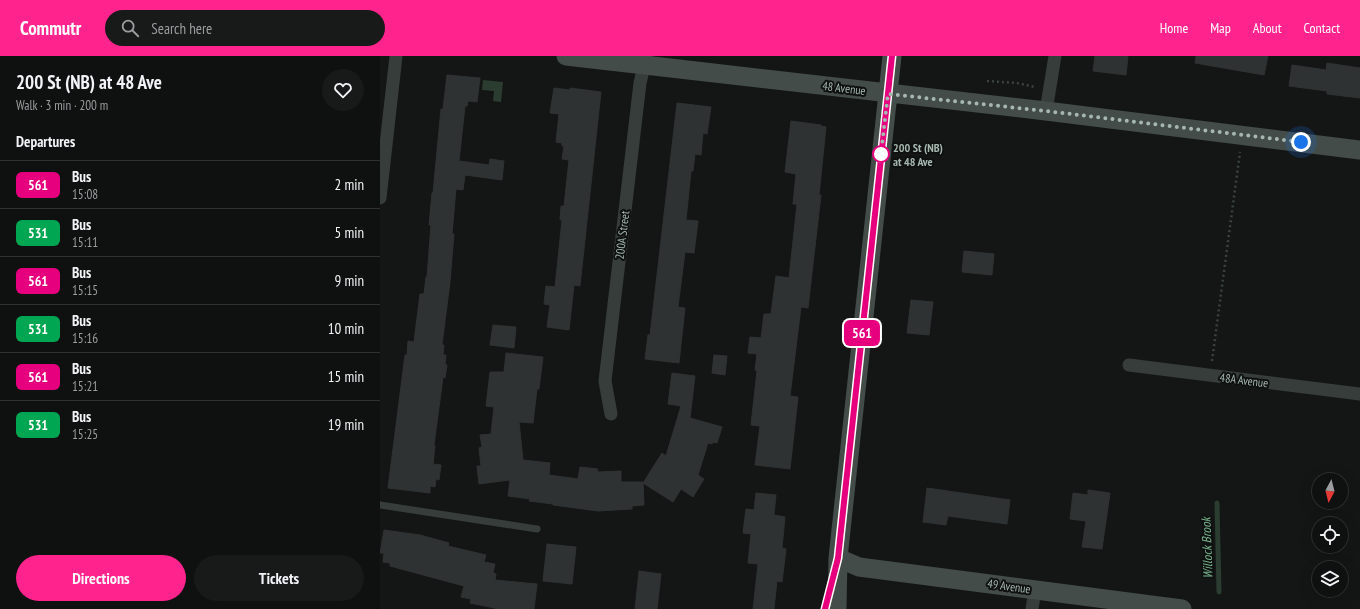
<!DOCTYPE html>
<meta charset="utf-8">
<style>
body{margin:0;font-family:"PT Sans Narrow",sans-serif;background:#181919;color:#f1f3f6;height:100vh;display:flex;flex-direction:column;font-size:15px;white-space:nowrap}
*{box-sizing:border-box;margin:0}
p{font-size:13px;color:#9b9d9f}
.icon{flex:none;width:22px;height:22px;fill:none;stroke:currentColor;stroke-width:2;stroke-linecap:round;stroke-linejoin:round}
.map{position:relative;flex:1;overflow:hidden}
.panel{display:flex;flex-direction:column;background:#0f1010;width:380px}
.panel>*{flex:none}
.badge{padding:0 8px;border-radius:6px;font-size:14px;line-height:26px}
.needle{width:26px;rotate:187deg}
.buttons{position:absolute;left:932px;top:417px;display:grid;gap:8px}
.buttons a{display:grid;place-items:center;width:36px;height:36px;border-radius:50%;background:#0f1010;box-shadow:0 4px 16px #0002,0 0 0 1px #2f3030;font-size:20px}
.you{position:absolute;width:20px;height:20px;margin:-10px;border:3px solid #fff;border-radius:50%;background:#1a73e8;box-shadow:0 0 0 6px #1a73e833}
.map>.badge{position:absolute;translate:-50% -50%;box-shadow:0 0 0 2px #fff}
h2{padding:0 16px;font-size:15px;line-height:36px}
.round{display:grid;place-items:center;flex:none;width:42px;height:42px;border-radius:21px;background:#181919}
.headline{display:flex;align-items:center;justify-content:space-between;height:68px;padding:0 16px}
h1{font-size:19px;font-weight:600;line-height:30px}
.cta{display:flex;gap:8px;margin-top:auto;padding:8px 16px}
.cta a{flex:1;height:46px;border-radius:24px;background:#ff238d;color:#fff;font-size:16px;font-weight:600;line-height:46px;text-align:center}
.cta a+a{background:#181919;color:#f1f3f6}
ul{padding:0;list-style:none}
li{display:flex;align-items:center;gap:12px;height:48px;padding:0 16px;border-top:1px solid #2f3030}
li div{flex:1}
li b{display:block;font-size:15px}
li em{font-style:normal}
li .badge{min-width:44px;font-weight:700;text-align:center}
header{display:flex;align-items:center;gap:24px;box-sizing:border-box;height:56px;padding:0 20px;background:#ff238d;color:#fff}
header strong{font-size:19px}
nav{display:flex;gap:22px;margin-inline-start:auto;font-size:14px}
.search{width:280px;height:36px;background:#181919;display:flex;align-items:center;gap:10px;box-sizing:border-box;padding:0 14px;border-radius:22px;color:#9b9d9f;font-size:15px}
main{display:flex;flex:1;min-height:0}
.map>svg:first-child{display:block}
.water{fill:#2b3d31}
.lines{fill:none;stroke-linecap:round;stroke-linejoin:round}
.stream{stroke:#2b3d31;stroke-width:5}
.building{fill:#2f3232;stroke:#2e3232}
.path{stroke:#3b433f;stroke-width:2.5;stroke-dasharray:2 3;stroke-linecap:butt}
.lane{stroke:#373d3b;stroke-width:7}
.street{stroke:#373d3b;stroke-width:13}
.secondary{stroke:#434c48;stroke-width:19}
.line-casing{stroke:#fff;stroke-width:9}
.line{stroke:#e6007e;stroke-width:6}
.walk{stroke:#a5b7af;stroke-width:4;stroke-dasharray:0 7.2}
.stop-dot{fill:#fff;stroke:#e6007e;stroke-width:2}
.labels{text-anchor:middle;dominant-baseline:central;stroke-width:4;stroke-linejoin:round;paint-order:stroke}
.street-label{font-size:12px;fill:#a5b7af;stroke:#0f1111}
.stop-label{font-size:12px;font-weight:bold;fill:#a5b7af;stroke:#0f1111;text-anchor:start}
.water-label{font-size:13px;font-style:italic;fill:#79b58d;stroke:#0f1111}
</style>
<header>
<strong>Commutr</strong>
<div class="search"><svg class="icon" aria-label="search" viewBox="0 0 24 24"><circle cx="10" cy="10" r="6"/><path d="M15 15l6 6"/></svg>Search here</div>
<nav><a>Home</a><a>Map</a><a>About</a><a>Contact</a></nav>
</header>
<main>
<section class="panel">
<div class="headline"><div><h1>200 St (NB) at 48 Ave</h1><p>Walk · 3 min · 200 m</p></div><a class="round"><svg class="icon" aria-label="heart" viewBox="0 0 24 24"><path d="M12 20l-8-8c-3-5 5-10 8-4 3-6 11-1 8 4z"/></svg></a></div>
<h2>Departures</h2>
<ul>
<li><span class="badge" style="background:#e6007e;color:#fff">561</span><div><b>Bus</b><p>15:08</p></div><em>2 min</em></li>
<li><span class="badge" style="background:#00a651;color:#fff">531</span><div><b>Bus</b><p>15:11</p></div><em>5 min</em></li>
<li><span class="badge" style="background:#e6007e;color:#fff">561</span><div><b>Bus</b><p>15:15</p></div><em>9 min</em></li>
<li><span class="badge" style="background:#00a651;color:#fff">531</span><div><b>Bus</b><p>15:16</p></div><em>10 min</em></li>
<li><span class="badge" style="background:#e6007e;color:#fff">561</span><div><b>Bus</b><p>15:21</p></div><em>15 min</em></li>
<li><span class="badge" style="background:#00a651;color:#fff">531</span><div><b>Bus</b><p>15:25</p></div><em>19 min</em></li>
</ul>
<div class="cta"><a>Directions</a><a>Tickets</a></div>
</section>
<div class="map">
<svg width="980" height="553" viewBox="0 0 980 553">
<rect width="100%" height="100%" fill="#141616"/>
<path class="water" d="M 103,24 L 123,26 L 121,46 L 113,45 L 114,35 L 102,34 Z"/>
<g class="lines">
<path class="stream" d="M 837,447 L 839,536"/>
</g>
<path class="building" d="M 715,0 L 748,0 L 746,19 L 713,15 Z
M 816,0 L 888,0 L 884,19 L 815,7 Z
M 947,7 L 980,12 L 980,42 L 947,38 L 947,35 L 909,30 L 912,9 L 946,14 Z
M 67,19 L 100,22 L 97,46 L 88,45 L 87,50 L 85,50 L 79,105 L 109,109 L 110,103 L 124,105 L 122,124 L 85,119 L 83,134 L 76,133 L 72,178 L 74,178 L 70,226 L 62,289 L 64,289 L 63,299 L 66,299 L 65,308 L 67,309 L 65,322 L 63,321 L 54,389 L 55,390 L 53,408 L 61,409 L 59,424 L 56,423 L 55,431 L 50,430 L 50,437 L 8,432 L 25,299 L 27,299 L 28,285 L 34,286 L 40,238 L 44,238 L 46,221 L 47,221 L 51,169 L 49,169 L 52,137 L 53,137 L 61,53 L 63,53 Z
M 174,32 L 190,34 L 190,32 L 221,36 L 200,230 L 194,229 L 189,274 L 167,271 L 170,249 L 164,248 L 166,230 L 175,231 L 182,164 L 180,164 L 181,150 L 184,150 L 189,104 L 182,103 L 184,90 L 182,90 L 182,87 L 176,86 L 179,58 L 170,57 Z
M 297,47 L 331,51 L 327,78 L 323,77 L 321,99 L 315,98 L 313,115 L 311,115 L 306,164 L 318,165 L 314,197 L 305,196 L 298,251 L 305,252 L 299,307 L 265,303 L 268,279 L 270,279 Z
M 411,65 L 441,69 L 441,70 L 446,71 L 439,139 L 441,139 L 428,252 L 421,251 L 410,340 L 418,341 L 410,413 L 375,409 L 380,370 L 371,369 L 377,315 L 375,314 L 377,298 L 368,297 L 370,281 L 381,282 L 384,258 L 391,258 L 396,220 L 409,222 L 417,148 L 413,148 L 416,118 L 405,116 Z
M 584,195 L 614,198 L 612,219 L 582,216 Z
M 531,244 L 553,246 L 549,279 L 527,277 Z
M 113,269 L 136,271 L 134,292 L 110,289 Z
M 126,297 L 163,301 L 159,333 L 157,333 L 153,367 L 139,366 L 143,404 L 170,407 L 169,419 L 198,423 L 200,411 L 218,413 L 217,416 L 241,415 L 241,426 L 263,426 L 264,449 L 252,450 L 252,453 L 218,455 L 173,449 L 173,448 L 149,445 L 150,443 L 128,440 L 130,424 L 99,428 L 97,410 L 101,410 L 99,392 L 102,391 L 100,379 L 111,378 L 114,351 L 106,350 L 110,316 L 124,316 Z
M 334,299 L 347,300 L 345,319 L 332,317 Z
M 292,317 L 315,320 L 310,362 L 342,371 L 337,387 L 333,386 L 332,388 L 328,387 L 318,419 L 324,423 L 313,441 L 301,433 L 293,446 L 263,427 L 282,397 L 286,400 L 301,350 L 288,348 Z
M 547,432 L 630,444 L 627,468 L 568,460 L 566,469 L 543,466 Z
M 708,434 L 730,437 L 722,493 L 702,491 L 706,465 L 690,463 L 693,437 L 708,439 Z
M 376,437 L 396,439 L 394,459 L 405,461 L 402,492 L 406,493 L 402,526 L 397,525 L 394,553 L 373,553 L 378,508 L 368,507 L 371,478 L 363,477 L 366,453 L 374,454 Z
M 4,474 L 40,479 L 69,487 L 68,490 L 106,499 L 104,506 L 115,508 L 113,517 L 116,518 L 115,524 L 157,528 L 154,553 L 119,553 L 90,547 L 91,543 L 81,541 L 84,530 L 10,510 L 10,507 L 3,506 L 4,497 L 0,497 Z
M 167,488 L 196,491 L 192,528 L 163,525 Z
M 259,515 L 281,518 L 277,553 L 255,553 Z"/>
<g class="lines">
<path class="path" d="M 607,25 L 637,27 L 655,31
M 832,305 L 860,96"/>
<path class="lane" d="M 0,449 L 157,473"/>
<path class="street" d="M 666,55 L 675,0
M 0,142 L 16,0
M 749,309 L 980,338
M 231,358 L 225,325 L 260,27 L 266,2
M 652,553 L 655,534"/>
<path class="secondary" d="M 186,0 L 666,55 L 980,94
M 458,502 L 479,511 L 802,553
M 457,553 L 458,502 L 512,0"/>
</g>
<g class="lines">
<g class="line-casing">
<path id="line" d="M 445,553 L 458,502 L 512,0"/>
</g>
<use href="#line" class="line"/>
<path class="walk" d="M 501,98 L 500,106 L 508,38 L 666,55 L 921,86"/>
</g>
<circle class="stop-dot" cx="501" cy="98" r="8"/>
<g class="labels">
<g class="street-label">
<text transform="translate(464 32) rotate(7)">48 Avenue</text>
<text transform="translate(242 179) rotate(-83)">200A Street</text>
<text transform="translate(864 324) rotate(7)">48A Avenue</text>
<text transform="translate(629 530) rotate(8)">49 Avenue</text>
</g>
<g class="stop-label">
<text x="513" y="91">200 St (NB)<tspan x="513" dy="14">at 48 Ave</tspan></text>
</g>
<g class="water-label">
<text transform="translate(827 492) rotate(-92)">Willock Brook</text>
</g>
</g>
</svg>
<div class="buttons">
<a><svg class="needle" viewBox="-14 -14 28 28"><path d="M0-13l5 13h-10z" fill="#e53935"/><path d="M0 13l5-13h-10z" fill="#9b9d9f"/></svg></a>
<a><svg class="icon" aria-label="locate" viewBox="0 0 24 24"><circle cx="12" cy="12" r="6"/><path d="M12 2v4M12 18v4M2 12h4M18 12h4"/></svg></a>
<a><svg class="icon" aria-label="layers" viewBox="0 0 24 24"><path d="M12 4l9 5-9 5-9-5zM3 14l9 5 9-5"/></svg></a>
</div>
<div class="you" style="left:921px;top:86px"></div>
<b class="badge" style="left:482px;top:277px;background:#e6007e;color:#fff">561</b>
</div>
</main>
